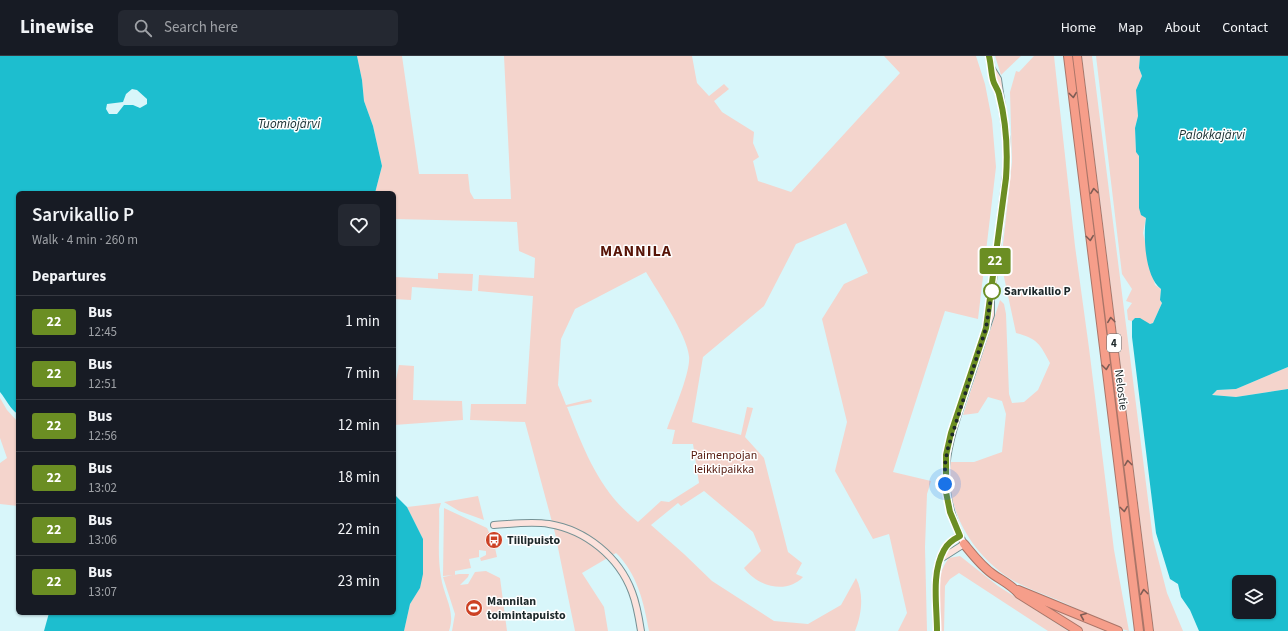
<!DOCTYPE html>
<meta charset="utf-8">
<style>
body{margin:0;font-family:"Source Sans 3",sans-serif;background:#242831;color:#f1f3f6;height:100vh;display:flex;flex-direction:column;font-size:15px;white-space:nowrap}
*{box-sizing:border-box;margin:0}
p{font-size:13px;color:#9ea1a6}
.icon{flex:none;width:22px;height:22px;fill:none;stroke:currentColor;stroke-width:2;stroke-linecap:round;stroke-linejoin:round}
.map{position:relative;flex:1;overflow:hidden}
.drawer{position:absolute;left:16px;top:135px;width:380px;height:424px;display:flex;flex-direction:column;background:#171b24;border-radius:6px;box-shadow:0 1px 3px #0004}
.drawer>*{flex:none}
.badge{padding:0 8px;border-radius:3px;font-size:14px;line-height:26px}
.controls{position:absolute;left:1232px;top:519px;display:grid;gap:8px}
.controls a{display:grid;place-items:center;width:44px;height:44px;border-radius:6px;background:#171b24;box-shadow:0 1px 3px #0004;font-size:20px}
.you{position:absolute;width:20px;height:20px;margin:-10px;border:3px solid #fff;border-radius:50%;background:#1a73e8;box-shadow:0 0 0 6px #1a73e833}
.map>.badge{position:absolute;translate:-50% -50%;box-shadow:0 0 0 2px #fff}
h2{padding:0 16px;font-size:15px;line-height:36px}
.round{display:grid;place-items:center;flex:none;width:42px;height:42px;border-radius:6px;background:#242831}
.head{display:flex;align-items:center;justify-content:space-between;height:68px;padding:0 16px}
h1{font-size:19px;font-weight:600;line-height:30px}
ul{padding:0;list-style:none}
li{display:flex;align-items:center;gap:12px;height:52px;padding:0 16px;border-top:1px solid #363941}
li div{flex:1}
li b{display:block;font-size:15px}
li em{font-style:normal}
li .badge{min-width:44px;font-weight:700;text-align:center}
header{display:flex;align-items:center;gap:24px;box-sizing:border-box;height:56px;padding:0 20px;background:#171b24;border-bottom:1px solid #363941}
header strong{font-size:19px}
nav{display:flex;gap:22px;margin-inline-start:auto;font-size:14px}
.search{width:280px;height:36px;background:#242831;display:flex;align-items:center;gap:10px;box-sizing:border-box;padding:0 14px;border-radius:6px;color:#9ea1a6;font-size:15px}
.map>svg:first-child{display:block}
.green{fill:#f4d4cc;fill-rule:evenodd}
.water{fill:#1dbecf;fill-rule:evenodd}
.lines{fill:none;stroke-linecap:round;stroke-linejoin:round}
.secondary-casing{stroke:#759194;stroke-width:8}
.highway-casing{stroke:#aa7568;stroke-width:10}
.secondary{stroke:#fce2dc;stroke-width:6}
.highway{stroke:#f69e8a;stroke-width:8}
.oneway{stroke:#7f5d55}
.line-casing{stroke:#fff;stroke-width:9}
.line{stroke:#6b8e23;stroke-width:6}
.walk{stroke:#1d282a;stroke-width:4;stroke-dasharray:0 7.2}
.stop-dot{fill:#fff;stroke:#6b8e23;stroke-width:2}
.labels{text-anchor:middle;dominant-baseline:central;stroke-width:3;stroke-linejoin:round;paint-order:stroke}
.shield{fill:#fff;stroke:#61686a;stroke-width:1}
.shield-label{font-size:11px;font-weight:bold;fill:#1d282a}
.stop-label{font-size:12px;font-weight:bold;fill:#1d282a;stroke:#fff;text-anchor:start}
.street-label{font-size:12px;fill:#1d282a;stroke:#fff}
.park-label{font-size:12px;fill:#561a0e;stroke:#fff}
.poi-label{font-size:12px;font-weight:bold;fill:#1d282a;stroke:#fff;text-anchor:start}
.water-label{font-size:13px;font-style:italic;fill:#183033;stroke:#fff}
.district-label{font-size:16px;font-weight:bold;letter-spacing:1px;fill:#571407;stroke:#fff}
</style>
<header>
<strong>Linewise</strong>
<div class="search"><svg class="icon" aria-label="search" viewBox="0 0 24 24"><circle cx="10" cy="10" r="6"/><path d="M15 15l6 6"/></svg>Search here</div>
<nav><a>Home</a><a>Map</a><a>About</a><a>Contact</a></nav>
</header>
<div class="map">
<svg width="1288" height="575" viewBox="0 0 1288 575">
<rect width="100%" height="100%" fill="#d8f6fa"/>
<path class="green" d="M 357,0 L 402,0 L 419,118 L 468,118 L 470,136 L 474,143 L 511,143 L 504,0 L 692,0 L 697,27 L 709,40 L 724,28 L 729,33 L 714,45 L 722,56 L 754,76 L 753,87 L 759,101 L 753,105 L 758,125 L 791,136 L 900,17 L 884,0 L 976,0 L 985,28 L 992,64 L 996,111 L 978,263 L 945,255 L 893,416 L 931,425 L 927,438 L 925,491 L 927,575 L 898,575 L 907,557 L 889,478 L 873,483 L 835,415 L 847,366 L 822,263 L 844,228 L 868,217 L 846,167 L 796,188 L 764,250 L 703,301 L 692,366 L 741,379 L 747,351 L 753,352 L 745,381 L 764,402 L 788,496 L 802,507 L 796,518 L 803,521 C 786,539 757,530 744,512 L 761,495 L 753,476 L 704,435 L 681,450 L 678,447 L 651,469 L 684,498 L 712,525 L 774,565 L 808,568 L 841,549 L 856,522 C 864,537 862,559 855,575 L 649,575 C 644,547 637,517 616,497 L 582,517 L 604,551 L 608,575 L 575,575 L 555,477 L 525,366 L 470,364 L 471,348 L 526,348 L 533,240 L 478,235 L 479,219 L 534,222 L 535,202 L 519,195 L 517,166 L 394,163 L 394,137 L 375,137 L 382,110 L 373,70 L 364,45 L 362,24 ZM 646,216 C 658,236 687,279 689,300 C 691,316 673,356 667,373 L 675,374 L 672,388 L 693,388 L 699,427 L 669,446 L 661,445 L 638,466 C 599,435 585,396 567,351 L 592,346 L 591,343 L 566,349 L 558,329 L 561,283 L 575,253 Z
M 995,0 L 1021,0 L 1001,19 Z
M 1034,0 L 1054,0 L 1075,190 L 1089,292 L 1114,494 L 1129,575 C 1111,571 1088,557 1071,550 C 1052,541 1026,533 1009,522 C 970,496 946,453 949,406 L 974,406 L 1002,396 L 1006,358 L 1002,345 L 988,341 L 978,357 L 963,359 L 1000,244 L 1004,248 L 1006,258 L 1009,338 L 1012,347 L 1024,346 L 1038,334 L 1050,307 C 1040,288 1038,283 1016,277 L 1001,207 L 1012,106 L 1010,36 L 1016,15 L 1019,16 Z
M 1082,0 L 1092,0 L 1153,483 L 1167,537 L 1183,575 L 1154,575 Z
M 1096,0 L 1140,0 L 1139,12 L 1142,20 L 1136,34 L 1138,60 L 1135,72 L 1136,96 L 1139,100 L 1141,124 L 1146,162 L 1143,177 L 1155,229 L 1161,233 L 1160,244 L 1162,247 L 1153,267 L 1150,268 L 1135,262 L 1132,265 L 1128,264 L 1127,254 L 1132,247 L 1126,245 L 1132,233 L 1122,218 Z
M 438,217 L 473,218 L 472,235 L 412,231 L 411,244 L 394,243 L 394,221 L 438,223 Z
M 399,309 L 414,310 L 413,344 L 462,345 L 463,364 L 394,369 L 394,359 L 396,359 L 395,329 Z
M 1288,311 L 1288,333 L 1236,341 L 1212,339 L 1217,334 L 1236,333 Z
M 0,342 L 7,354 L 18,366 L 18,450 L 0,448 L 0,407 L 7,402 L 0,382 Z
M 478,440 L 484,464 L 459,455 L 444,446 Z
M 441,447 L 439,453 C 440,475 437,499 441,521 C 444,541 456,555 449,575 L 404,575 L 410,548 L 420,532 L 423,483 L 407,451 Z
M 444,452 L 487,472 L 494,487 L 497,501 L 481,505 L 480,502 L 486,499 L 486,495 L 479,494 L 479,501 L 469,503 L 471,512 L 455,515 L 455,519 L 443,520 Z
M 960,500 L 998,530 L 1068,575 L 1048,575 L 959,517 L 950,523 L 945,530 L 944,575 L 940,575 C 940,551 933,521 949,502 Z
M 486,515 L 500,522 L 507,575 L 452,575 L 455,558 L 443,521 L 459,518 L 469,518 L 468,521 L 460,529 L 468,528 L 475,516 Z
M 1040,548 L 1047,548 L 1112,575 L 1083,575 Z"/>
<path class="water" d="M 0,0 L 357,0 L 362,24 L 364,45 L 373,70 L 382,110 L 375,137 L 18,137 L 18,358 C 10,353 6,343 0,336 ZM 132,33 L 137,34 L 147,43 L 147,48 L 140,52 L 133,49 L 124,49 L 117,58 L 109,58 L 106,53 L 107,48 L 123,46 L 126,38 Z
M 1140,0 L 1288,0 L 1288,311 L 1236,333 L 1217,334 L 1212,339 L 1236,341 L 1288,333 L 1288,575 L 1199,575 L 1190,554 L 1181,541 L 1178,528 L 1170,523 L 1156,477 L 1132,281 L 1132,265 L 1135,262 L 1140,262 L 1150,268 L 1153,267 L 1162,247 L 1160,244 L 1161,233 C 1145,221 1143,181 1146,162 L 1141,159 L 1139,152 L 1139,100 L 1136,96 L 1135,72 L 1138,60 L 1136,34 L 1142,20 L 1139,12 ZM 1239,526 L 1269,526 L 1269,556 L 1239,556 Z
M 394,431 L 395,439 L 407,451 L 423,483 L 423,518 L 420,532 L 410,548 L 404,575 L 44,575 L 49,557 L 394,557 Z"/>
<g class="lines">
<g class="secondary-casing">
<path id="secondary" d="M 989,0 C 992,11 992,23 997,33
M 990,249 L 1007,111 L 1007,86 L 998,23 L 992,13
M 494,469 C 512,468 531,465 549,468 C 586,474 619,501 632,536 C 637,549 639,562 641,575
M 942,502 L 964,488 C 933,427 947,390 968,329 C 976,306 983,282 991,259 L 991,246
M 937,575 C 937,550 931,517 944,494 C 947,488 954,483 960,479"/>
</g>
<g class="highway-casing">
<path id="highway" d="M 1068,0 L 1139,575
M 1077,0 L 1149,575
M 964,488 C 973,499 982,511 994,519 C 1003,525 1013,530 1019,538 L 1078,575
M 1018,534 L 1118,575"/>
</g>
<use href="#secondary" class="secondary"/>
<use href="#highway" class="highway"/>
</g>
<defs><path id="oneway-chevron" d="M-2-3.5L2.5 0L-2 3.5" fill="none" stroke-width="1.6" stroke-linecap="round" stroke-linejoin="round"/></defs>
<g class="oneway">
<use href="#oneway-chevron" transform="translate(1073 39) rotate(83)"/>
<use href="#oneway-chevron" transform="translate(1094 135) rotate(-97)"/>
<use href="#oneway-chevron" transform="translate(1090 182) rotate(83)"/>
<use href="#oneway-chevron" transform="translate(1111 264) rotate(-97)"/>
<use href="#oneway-chevron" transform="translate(1106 311) rotate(83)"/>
<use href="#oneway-chevron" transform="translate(1128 407) rotate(-97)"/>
<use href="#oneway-chevron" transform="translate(1124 453) rotate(83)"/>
<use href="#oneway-chevron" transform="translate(1144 536) rotate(-97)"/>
<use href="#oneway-chevron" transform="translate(1083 560) rotate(-157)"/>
</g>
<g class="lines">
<g class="line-casing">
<path id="line" d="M 937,575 C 937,550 931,517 944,494 C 947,488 954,483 960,480 L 950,456 L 946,436 L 946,399 L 951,377 L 986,272 L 1006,122 C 1008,94 1006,65 999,38 C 998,33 994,29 993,24 C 991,16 991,8 989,0"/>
</g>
<use href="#line" class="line"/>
<path class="walk" d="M 945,428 L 945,408 L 948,392 L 986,272 L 992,235"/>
</g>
<defs>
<g id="bus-disc" transform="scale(0.9)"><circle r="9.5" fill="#cc4124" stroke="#fff"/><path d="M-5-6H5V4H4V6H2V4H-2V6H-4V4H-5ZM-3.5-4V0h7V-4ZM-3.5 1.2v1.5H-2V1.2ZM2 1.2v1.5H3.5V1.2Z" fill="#fff"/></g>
<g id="stadium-disc" transform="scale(0.9)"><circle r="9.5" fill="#cc4124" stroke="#fff"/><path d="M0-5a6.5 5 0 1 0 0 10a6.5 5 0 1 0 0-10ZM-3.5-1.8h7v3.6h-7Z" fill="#fff"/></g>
</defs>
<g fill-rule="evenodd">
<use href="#bus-disc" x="494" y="484"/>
<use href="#stadium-disc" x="474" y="552"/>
</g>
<circle class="stop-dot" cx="992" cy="235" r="8"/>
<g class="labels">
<rect class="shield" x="1107" y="278" width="14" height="18" rx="3"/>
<g class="shield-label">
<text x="1114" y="287">4</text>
</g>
<g class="stop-label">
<text x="1004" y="235">Sarvikallio P</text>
</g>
<g class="street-label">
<text transform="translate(1121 334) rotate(83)">Nelostie</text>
</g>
<g class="park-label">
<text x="724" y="399">Paimenpojan<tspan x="724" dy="14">leikkipaikka</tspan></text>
</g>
<g class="poi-label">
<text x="507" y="484">Tiilipuisto</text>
<text x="487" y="545">Mannilan<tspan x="487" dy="14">toimintapuisto</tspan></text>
</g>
<g class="water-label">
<text x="289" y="68">Tuomiojärvi</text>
<text x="1212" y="79">Palokkajärvi</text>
</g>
<g class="district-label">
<text x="636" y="195">MANNILA</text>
</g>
</g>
</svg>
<div class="controls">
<a><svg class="icon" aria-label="layers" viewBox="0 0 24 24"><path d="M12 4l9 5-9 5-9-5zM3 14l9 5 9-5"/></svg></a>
</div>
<div class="you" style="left:945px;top:428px"></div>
<b class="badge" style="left:995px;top:205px;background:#6b8e23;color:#fff">22</b>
<section class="drawer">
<div class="head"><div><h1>Sarvikallio P</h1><p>Walk · 4 min · 260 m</p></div><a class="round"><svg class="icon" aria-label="heart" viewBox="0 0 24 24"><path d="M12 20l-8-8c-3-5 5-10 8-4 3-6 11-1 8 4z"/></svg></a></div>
<h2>Departures</h2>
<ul>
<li><span class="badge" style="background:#6b8e23;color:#fff">22</span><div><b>Bus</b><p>12:45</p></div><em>1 min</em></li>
<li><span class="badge" style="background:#6b8e23;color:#fff">22</span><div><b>Bus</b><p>12:51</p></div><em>7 min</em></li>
<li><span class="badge" style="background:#6b8e23;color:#fff">22</span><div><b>Bus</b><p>12:56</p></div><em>12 min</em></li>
<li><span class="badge" style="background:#6b8e23;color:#fff">22</span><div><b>Bus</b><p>13:02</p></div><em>18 min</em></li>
<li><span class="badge" style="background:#6b8e23;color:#fff">22</span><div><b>Bus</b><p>13:06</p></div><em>22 min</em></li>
<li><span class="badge" style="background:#6b8e23;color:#fff">22</span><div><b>Bus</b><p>13:07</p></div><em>23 min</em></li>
</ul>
</section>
</div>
